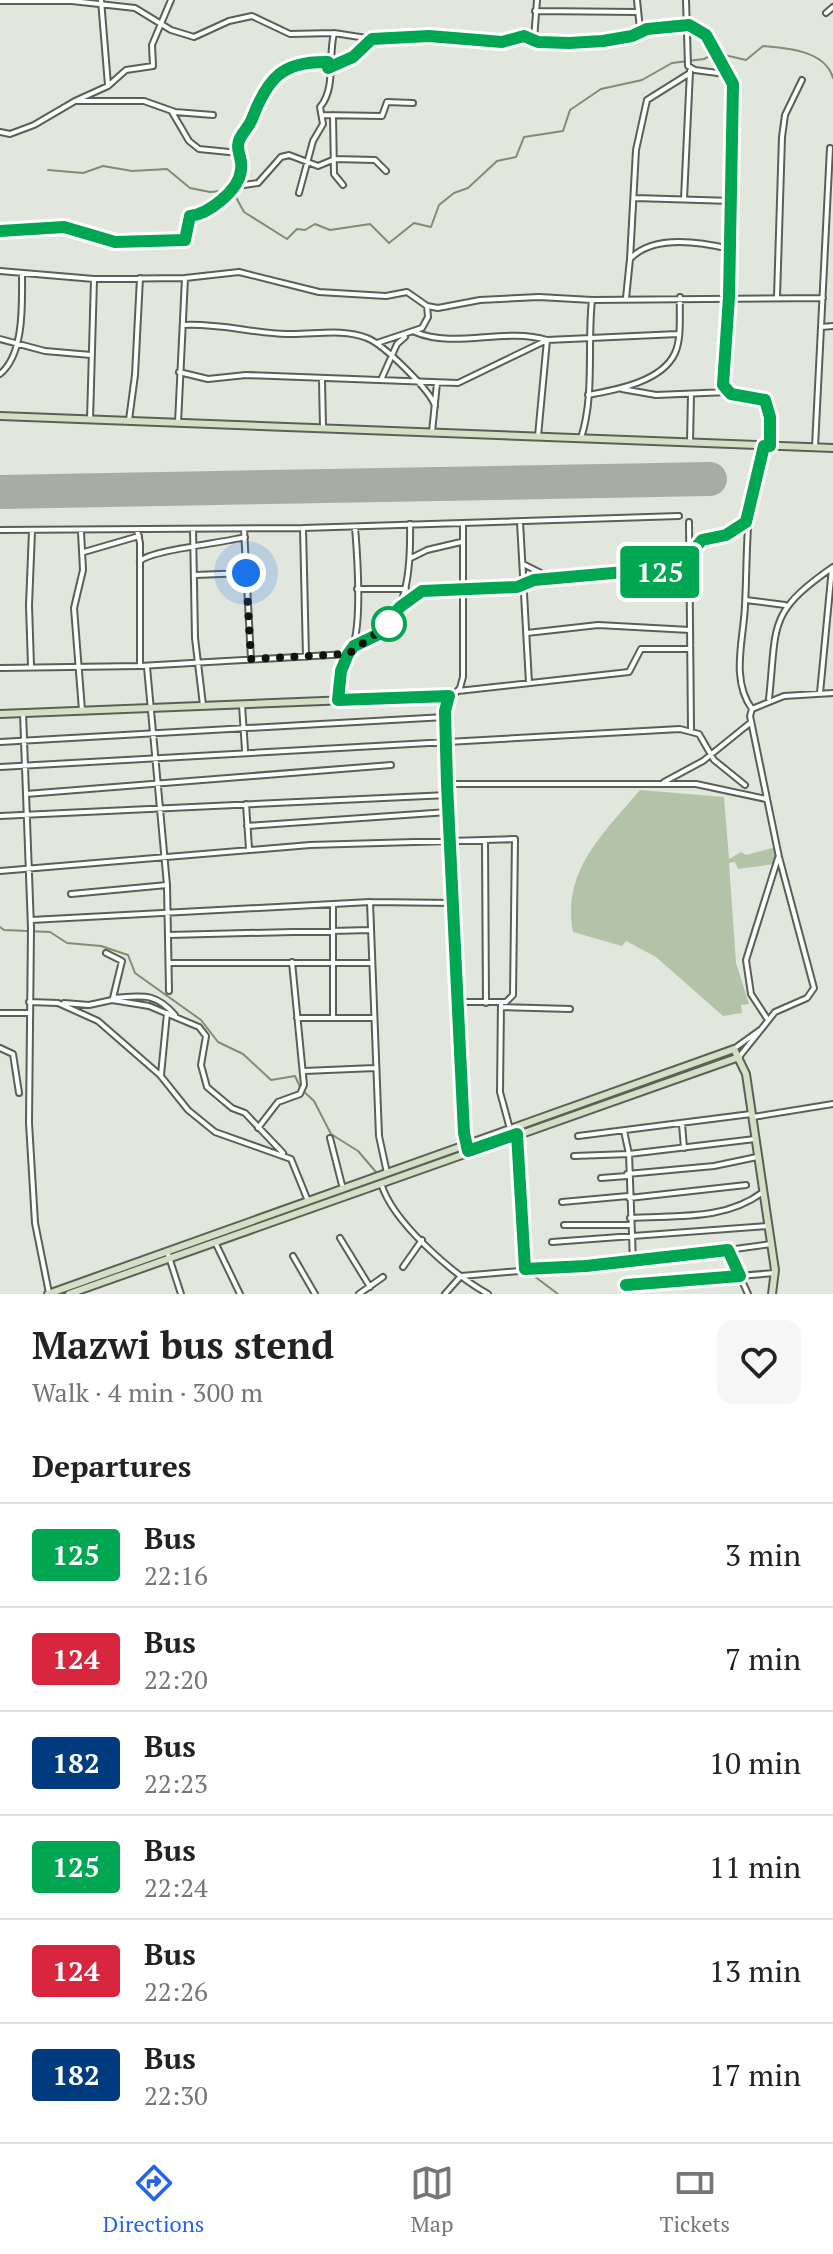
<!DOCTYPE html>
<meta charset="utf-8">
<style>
body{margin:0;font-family:"PT Serif",serif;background:#f6f6f6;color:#222;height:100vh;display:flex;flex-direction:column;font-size:30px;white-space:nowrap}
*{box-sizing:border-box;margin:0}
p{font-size:26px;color:#767676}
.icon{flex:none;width:44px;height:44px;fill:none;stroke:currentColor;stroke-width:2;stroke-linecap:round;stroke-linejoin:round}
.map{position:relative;height:1294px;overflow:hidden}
.side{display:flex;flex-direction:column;background:#fff;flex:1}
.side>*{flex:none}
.badge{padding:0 16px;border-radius:6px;font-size:28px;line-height:52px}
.you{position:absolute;width:40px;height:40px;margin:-20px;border:6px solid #fff;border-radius:50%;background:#1a73e8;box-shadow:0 0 0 12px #1a73e833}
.map>.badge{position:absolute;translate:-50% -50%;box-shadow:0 0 0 4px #fff}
h2{padding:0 32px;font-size:30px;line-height:72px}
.round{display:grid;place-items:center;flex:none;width:84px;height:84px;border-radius:16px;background:#f6f6f6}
.head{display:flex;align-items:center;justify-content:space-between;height:136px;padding:0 32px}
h1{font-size:38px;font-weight:700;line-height:60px}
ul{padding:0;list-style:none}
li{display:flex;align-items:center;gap:24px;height:104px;padding:0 32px;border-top:2px solid #e0e0e0}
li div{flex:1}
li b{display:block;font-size:30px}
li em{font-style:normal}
li .badge{min-width:88px;font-weight:700;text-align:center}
.menu{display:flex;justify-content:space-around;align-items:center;height:112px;border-top:2px solid #e0e0e0;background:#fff;font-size:22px;color:#767676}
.menu a{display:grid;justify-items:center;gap:4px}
.menu .selected{color:#2563eb}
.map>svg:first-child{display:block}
.green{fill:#b3c3a7}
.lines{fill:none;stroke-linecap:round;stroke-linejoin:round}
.stream{stroke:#7f8e72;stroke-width:2}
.runway{stroke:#a8aca4;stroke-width:34}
.street-casing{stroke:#5b6057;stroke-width:8}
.secondary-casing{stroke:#5b6057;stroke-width:10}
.street{stroke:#fff;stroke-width:4}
.secondary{stroke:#d3e0c5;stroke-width:6}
.line-casing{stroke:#fff;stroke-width:18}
.line{stroke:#00a651;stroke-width:12}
.walk{stroke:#121410;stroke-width:8;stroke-dasharray:0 14.4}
.stop-dot{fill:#fff;stroke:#00a651;stroke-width:4}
</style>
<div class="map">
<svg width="833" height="1294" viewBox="0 0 833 1294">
<rect width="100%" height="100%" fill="#e1e7dd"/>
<path class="green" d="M 640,790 L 724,797 L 729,859 L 741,852 L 746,855 L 776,847 L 774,864 L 738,869 L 735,862 L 729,863 L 736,963 L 749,1004 L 741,1005 L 742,1013 L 723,1016 L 656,957 L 626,941 L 622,946 L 573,932 C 561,871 604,833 640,790 Z"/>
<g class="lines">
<path class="stream" d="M 48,170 L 83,173 L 103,166 L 132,171 L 167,169 L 190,188 L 210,192 L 232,190 L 244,212 L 287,239 L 297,229 L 305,230 L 315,224 L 330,230 L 370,224 L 389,243 L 414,223 L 431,227 L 439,205 L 454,193 L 468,188 L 497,161 L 516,157 L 524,137 L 563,131 L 570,110 L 601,89 L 642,80 L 672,63 L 704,59 L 716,53 L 746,60 L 763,46 C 786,48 825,50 833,78
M 0,927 L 4,930 L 50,932 L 67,943 L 101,946 L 128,955 L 135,973 L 201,1020 L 218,1042 L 243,1054 L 271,1080 L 295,1076 L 301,1089 L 314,1101 L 331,1134 L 358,1151 L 376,1172
M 534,1276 L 558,1294"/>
<path class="runway" d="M 0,492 L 710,479"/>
<g class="street-casing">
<path id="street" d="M 101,0 L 108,85
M 637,0 L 640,29
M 686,0 L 688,66 L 695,70 L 725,74 L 733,84 L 723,385 L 731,394 L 765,400 L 770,417 L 770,446
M 0,1 L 72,1 L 135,8 L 171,30 L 194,37 L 229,21 L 252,16 L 290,34 L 334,33 L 379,40 L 429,36 L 502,42 L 524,36 L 543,43 L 586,42 L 627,37 L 650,28 L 689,25 L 706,35 L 731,79
M 535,11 L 638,12
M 826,13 L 833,7
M 534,40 L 537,0
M 328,68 L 353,57 L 372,39
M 77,101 L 144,101 L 175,112 L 213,115
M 172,112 L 189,141 L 199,149 L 239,153
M 322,115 L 382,116 L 387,102 L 413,103
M 333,115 L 334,174 L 343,185
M 0,132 L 10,134 L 34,125 L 75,101 L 108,86 L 126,70 L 153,66 L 152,45 L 171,0
M 237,186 L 242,167 L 240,138 L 268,88 L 294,64 L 328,62
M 299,193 L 313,141 L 323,124 L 320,107 C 336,89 328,57 334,33
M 635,198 L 732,201
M 684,199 L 690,71
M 0,231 L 64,227 L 115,242 L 175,242 L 187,237 L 190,216 L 202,215 L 237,186 L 258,183 L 281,157 L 289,155 L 318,166 L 335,159 L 375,160 L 386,171
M 630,259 L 636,150 L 647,100 L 690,73
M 0,271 L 94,279 L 185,278 L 239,272 L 319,292 L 386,296 L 407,292 L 427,306 L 438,308 L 480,300 L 539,297 L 592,300 L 823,298
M 777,297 L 782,137 L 785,115 L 802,80
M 626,298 L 630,259 C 653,234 701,242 730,249
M 183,325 C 219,323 252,333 287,334 C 313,335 342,328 367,338 C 383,344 431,391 435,406
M 821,327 L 833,326
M 415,332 C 455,349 505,327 547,340 L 538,436
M 0,339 L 45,351 L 91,355
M 377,343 L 422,328 L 428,317 L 427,306
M 179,372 L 208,379 L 246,375 L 458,383 L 547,340 L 678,334
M 0,374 C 25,354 22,301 22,273
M 322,380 L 323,428
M 381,380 L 397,344 L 405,337
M 622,389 L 656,395 L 728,392
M 588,395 C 615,390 662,382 675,353 C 682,338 679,314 680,297
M 90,420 L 94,279
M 129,420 L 135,375 L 140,278
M 178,423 L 185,278
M 432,432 L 437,383
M 581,438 C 595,395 587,345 592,300
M 690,442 L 691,394
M 815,447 L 830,148
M 520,522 L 529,683
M 689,522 L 691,729
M 463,523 L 463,677 L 460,688 L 446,703 L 446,740 L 466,1145
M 303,528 L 306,657
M 193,529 L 195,638 L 203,705
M 244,529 L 251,659
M 0,530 L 303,528 L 679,516
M 137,530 L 140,543 L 140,666
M 81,532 L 83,570 L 74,608 L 82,710
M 84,552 L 139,536
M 411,558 L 427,550 L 461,542
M 140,561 C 152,550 222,543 245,537
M 523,564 L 549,577
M 195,575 L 246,573
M 357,589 L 406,589
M 746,600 L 785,605
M 400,607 L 428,589 L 513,588 L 534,580 L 636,571 L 658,573 L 686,559 L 702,540 L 726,535 L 746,522
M 527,633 L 598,625 L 690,630
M 354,646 C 409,630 411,571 410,524
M 31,666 L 29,605 L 32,531
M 147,667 L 167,885 L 169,991
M 0,668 L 140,666 L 348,654 C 364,640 357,551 355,527
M 458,691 L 629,672 L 641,649 L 690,649
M 820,693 L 832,568
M 769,699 C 777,624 767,613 833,567
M 338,700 L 341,671 L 348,654
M 242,705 L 245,750
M 752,709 C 730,679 744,638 745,605 C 748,551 744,497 764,446
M 23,713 L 31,928 L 29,1123 L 35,1223 L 49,1293
M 0,742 L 445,717
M 0,767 L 680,729 L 699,734 L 714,760 L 745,785
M 664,782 L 703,761 L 750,723
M 447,784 L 696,784 L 766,799
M 26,794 L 391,765
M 246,804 L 249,849
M 0,816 L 448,795
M 247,826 L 448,812
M 485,840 L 486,1003
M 0,871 L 310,845 L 515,839 L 513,995 L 506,1002 L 458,1002
M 71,894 L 167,885
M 370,902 L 379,1136 L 387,1173
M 333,904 L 333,1018
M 31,920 L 370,902 L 453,903
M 169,935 L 370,930
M 106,953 L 122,961 L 113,998
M 169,963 L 371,963
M 113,998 C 143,996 155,992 175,1015
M 29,1002 L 58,1003 L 98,1021 L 160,1075 L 188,1110 L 215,1132 L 291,1159 L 308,1201
M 501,1002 L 500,1092 L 510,1129
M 64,1003 L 89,1005 L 112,1000 L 149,1006 L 199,1027 L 206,1036 L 201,1065 L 207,1087 L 232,1108 L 245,1113 L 283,1153
M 501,1007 L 570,1009
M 0,1013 L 28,1013
M 297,1018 L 373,1018
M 768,1020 L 751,994 L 746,960 L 778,858
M 0,1048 L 13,1054 L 19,1093
M 735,1048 L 760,1030
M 739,1057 L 775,1012 L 807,998 L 814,988 L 779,857 L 750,716 L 752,709 L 784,696 L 833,693
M 304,1071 L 375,1068
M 161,1075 L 167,1013
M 753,1117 L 833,1104
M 682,1124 L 684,1148
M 258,1128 L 278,1102 L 300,1094 L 304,1085 L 292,962
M 624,1131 L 629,1154 L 633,1262
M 517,1136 L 525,1269
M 578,1136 L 751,1114
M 330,1138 L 343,1189
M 574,1156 L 629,1154 L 755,1139
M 627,1174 L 714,1166 L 757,1157
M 601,1178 L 627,1176
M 381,1183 C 392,1222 454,1275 488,1294
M 629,1198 L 746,1185
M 562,1202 L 628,1196
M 630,1218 C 675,1215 725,1221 763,1192
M 564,1225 L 630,1225
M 340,1238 L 370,1287
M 215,1242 L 240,1294
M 552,1242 L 768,1226
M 728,1250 L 748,1294
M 167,1251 L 181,1294
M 293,1256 L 315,1294
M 403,1267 L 422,1240
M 626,1285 L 775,1273
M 359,1294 L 383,1277
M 445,1294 L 461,1276 L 670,1258 L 771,1244"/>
</g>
<g class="secondary-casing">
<path id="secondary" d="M 0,416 L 833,448
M 0,714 L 449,696
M 48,1294 L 734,1049 L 746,1074 L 775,1270 L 772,1294
M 69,1294 L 739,1057"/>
</g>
<use href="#street" class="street"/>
<use href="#secondary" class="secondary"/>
</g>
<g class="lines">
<g class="line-casing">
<path id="line" d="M 0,231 L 64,227 L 115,242 L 185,240 L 190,216 C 208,214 239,191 241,170 C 243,161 238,155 238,146 C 238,136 249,128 252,119 C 268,77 283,61 328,62 L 328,68 L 353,57 L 372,39 L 429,36 L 502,42 L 524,36 L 538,42 L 569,43 L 603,41 L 632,36 L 647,29 L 689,25 L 706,35 L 733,84 L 729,297 L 723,385 L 731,394 L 765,400 L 770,417 L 770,446 L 764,446 L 746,522 L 726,535 L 702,540 L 686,559 L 658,573 L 636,571 L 534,580 L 517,587 L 422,591 L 400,607 L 377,635 L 354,646 L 348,654 L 341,671 L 338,700 L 449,696 L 445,711 L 447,784 L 464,1133 L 468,1151 L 517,1134 L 525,1269 L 586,1266 L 728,1250 L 740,1276 L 626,1285"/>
</g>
<use href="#line" class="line"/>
<path class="walk" d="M 246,573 L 251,659 L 348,654 L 389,624"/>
</g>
<circle class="stop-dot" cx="389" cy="624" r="16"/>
</svg>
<div class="you" style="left:246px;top:573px"></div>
<b class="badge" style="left:660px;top:572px;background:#00a651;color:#fff">125</b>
</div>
<section class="side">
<div class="head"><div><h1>Mazwi bus stend</h1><p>Walk · 4 min · 300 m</p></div><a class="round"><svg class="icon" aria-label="heart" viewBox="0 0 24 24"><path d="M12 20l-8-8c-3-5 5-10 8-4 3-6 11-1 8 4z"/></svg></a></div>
<h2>Departures</h2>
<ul>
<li><span class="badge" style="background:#00a651;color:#fff">125</span><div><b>Bus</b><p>22:16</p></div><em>3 min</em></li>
<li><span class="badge" style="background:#d7263d;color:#fff">124</span><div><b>Bus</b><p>22:20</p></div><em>7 min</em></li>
<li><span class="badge" style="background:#003b80;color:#fff">182</span><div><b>Bus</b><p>22:23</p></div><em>10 min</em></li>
<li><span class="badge" style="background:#00a651;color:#fff">125</span><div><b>Bus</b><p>22:24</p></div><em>11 min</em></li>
<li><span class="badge" style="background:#d7263d;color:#fff">124</span><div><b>Bus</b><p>22:26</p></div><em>13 min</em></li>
<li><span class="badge" style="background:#003b80;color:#fff">182</span><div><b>Bus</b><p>22:30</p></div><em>17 min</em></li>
</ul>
</section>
<nav class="menu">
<a class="selected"><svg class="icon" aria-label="directions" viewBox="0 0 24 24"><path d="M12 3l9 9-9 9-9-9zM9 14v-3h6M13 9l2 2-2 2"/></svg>Directions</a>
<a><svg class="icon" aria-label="map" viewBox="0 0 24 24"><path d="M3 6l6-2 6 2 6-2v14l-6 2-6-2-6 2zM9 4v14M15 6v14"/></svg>Map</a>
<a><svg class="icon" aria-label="tickets" viewBox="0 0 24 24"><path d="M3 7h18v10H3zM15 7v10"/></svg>Tickets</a>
</nav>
